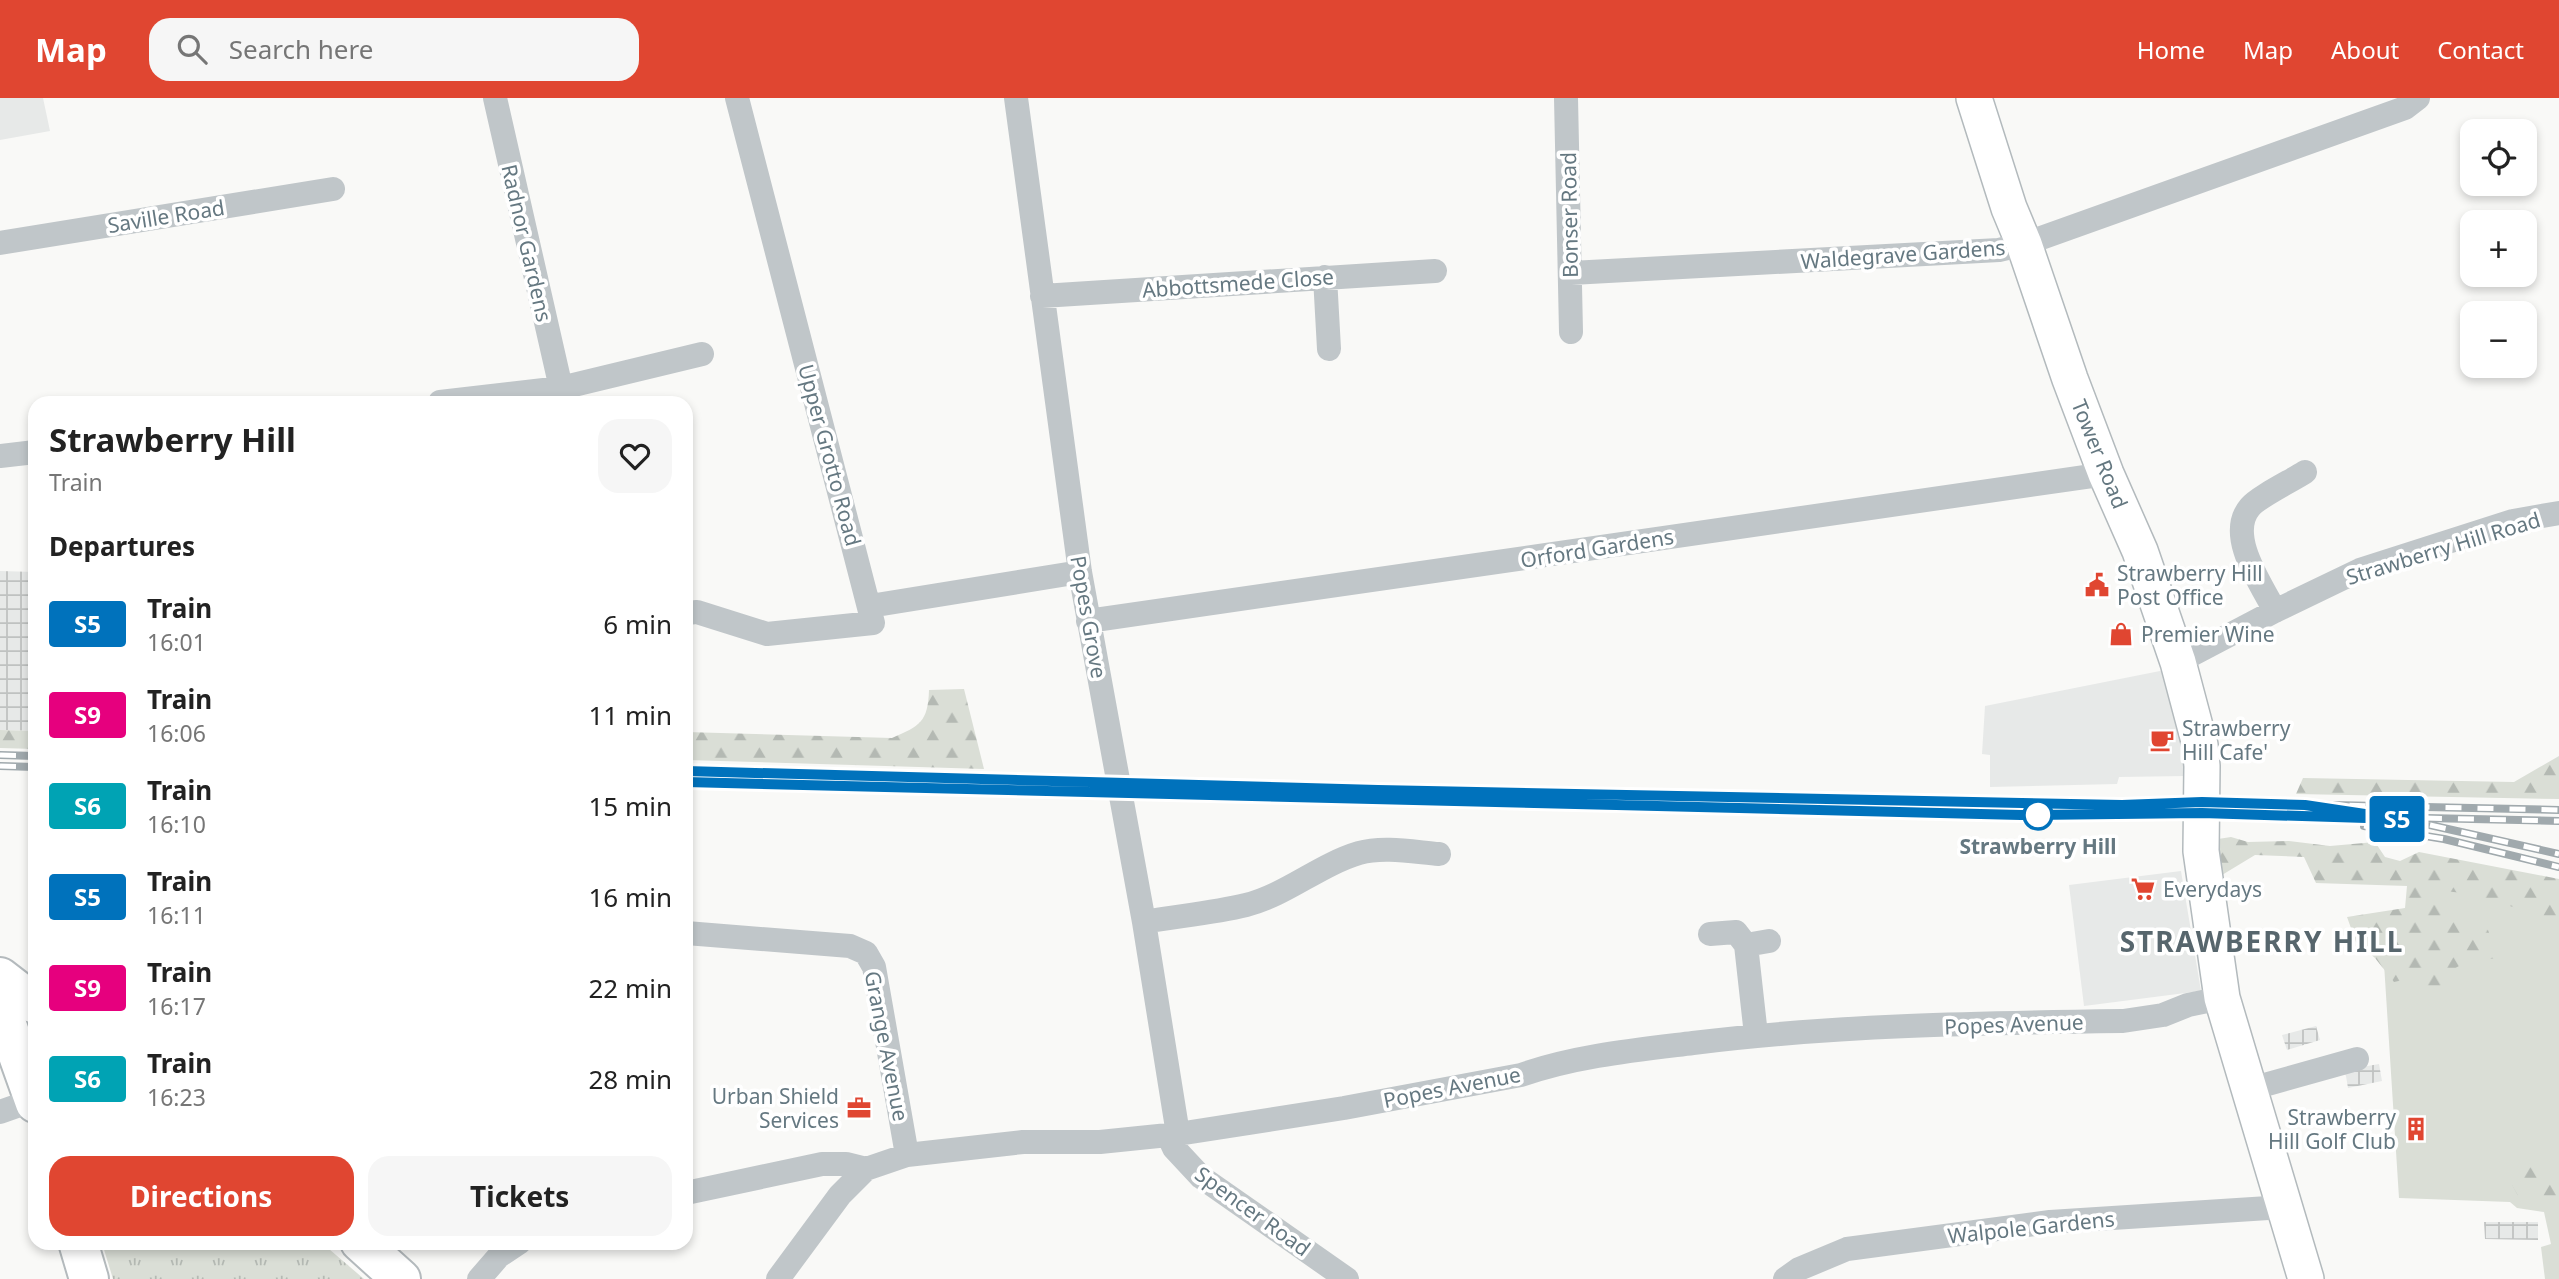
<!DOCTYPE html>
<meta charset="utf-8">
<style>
body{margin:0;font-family:"Noto Sans",sans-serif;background:#f6f6f6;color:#222;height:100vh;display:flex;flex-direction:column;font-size:26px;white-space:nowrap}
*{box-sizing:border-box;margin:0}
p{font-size:23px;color:#767676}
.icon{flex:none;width:38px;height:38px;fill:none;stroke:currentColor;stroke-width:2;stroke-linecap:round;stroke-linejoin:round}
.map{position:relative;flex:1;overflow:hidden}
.details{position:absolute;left:28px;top:298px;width:665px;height:854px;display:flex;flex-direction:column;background:#fff;border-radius:21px;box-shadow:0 4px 10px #0003}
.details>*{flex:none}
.badge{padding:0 14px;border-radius:5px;font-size:24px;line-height:46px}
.tools{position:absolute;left:2460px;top:21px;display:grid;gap:14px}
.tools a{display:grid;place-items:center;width:77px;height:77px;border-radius:14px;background:#fff;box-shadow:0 4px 10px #0003;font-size:35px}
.map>.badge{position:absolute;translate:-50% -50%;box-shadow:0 0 0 4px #fff}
h2{padding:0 21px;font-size:26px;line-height:63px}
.round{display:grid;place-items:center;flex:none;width:74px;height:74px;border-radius:21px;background:#f6f6f6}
.summary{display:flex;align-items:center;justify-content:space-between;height:119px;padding:0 21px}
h1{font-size:33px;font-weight:700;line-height:52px}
.primary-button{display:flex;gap:14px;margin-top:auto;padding:14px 21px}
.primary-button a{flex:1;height:80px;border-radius:21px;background:#e04631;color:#fff;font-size:28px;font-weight:700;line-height:80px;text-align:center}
.primary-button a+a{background:#f6f6f6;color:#222}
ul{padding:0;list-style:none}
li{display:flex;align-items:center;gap:21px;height:91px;padding:0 21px}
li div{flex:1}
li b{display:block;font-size:26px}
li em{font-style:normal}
li .badge{min-width:77px;font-weight:700;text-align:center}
header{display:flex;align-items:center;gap:42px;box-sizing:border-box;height:98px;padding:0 35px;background:#e04631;color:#fff}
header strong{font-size:33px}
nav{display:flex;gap:38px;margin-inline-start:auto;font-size:24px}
.search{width:490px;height:63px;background:#f6f6f6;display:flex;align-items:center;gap:18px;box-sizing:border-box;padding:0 24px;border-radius:21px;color:#767676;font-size:26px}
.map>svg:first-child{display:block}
.built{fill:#e7e9e8}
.industrial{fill:url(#industrial-grid)}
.green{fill:#daded6}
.forest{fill:url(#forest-firs)}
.park{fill:url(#park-tufts)}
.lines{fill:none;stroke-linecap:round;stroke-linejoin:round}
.secondary-casing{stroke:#b3babd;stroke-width:38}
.primary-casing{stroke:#b4babd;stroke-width:42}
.street{stroke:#c0c6c9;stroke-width:24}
.secondary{stroke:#fff;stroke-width:35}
.primary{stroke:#fff;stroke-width:38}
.rail-casing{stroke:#a0a9ad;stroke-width:8}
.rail{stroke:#fff;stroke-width:5;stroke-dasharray:16;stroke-linecap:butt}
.line-casing{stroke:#fff;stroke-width:16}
.line{stroke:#0072bc;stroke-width:10}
.stop-dot{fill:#fff;stroke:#0072bc;stroke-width:3.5}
.labels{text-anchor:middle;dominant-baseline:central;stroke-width:7;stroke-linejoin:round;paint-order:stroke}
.street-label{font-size:21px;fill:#657881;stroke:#fff}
.poi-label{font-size:21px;fill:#657881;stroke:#fff;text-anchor:start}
.stop-label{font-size:21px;font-weight:bold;fill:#657881;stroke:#fff}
.district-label{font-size:28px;font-weight:bold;letter-spacing:2px;fill:#57666d;stroke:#fff}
</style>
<header>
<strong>Map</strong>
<div class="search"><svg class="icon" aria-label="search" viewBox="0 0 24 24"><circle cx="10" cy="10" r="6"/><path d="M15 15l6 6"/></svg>Search here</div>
<nav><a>Home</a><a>Map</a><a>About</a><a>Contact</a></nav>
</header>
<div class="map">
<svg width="2559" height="1181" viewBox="0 0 2559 1181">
<defs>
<pattern id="industrial-grid" width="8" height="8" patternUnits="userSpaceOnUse" patternTransform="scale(1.75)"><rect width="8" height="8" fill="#e7e9e8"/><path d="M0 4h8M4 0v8" fill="none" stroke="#bfc2c1"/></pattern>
<pattern id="forest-firs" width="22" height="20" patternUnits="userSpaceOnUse" patternTransform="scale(1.75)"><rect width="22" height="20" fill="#daded6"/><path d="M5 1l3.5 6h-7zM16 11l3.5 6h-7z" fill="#b4b9b3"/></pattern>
<pattern id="park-tufts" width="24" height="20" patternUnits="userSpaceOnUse" patternTransform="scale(1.75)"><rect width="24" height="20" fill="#daded6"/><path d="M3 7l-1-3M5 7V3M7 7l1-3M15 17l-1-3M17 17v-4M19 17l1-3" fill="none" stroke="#b4b9b3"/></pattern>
</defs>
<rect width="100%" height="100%" fill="#f9f9f7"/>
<path class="built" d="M 0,0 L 43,0 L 50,33 L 0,42 Z
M 2170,571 L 2186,678 L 2119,679 L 2117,686 L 1990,689 L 1990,657 L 1982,656 L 1985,608 Z
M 2181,773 L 2201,893 L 2084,908 L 2069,787 Z"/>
<path class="industrial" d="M 0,473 L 35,474 L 35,633 L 0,632 Z
M 2316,928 L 2320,942 L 2287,952 L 2282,937 Z
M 2379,966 L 2382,983 L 2348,990 L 2345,972 Z
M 2484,1124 L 2538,1124 L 2538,1142 L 2485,1141 Z"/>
<path class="green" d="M 2416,762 L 2559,791 L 2559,1181 L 2545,1181 L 2541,1149 L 2551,1146 L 2544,1114 L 2517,1110 L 2510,1104 L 2399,1100 L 2383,850 L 2412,808 Z"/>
<path class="forest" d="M 964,591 L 984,671 L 686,662 L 686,634 L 892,640 C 920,628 928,624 929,592 Z
M 0,632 L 35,633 L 35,651 L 0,650 Z
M 2559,658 L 2559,701 L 2296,696 L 2303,680 L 2514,684 Z
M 2231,739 L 2248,744 L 2289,743 L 2330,748 L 2375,744 L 2385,759 L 2400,763 L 2419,754 L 2559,781 L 2559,823 L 2470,796 L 2437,792 L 2435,801 L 2488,832 L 2498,860 L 2466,864 L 2445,876 L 2443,896 L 2422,897 L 2412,880 L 2394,884 L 2375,860 L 2356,844 L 2347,819 L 2405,810 L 2407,788 L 2316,785 L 2304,759 L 2255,757 L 2222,777 L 2217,760 L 2218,741 Z
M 2525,1063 L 2559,1082 L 2559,1130 L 2547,1099 L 2520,1102 L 2509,1081 Z"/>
<path class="park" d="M 102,1145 L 322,1145 L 364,1181 L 113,1181 Z"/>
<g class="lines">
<g class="secondary-casing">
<path id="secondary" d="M 1974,0 L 2009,110 L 2024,146 L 2070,281 L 2106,376 L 2140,453 L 2178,564 L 2200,647 L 2202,668 L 2201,753 L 2222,900 L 2306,1181"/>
</g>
<g class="primary-casing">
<path id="primary" d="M 0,879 L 35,906
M 0,907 L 35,1005
M 78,1144 L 89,1181
M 360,1144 L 401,1181"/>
</g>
<path class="street" d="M 495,0 L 561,290
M 1016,0 L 1080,474 L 1144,824 L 1178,1036
M 1566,0 L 1571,234
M 0,145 L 333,91
M 1571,175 L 1999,152 L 2024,146 L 2405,10 L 2418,0
M 1325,179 L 1329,251
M 1042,198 L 1435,173
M 440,304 L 561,290 L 702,256
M 0,358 L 35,354
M 870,508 L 1080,474
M 2275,513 C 2261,486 2226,437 2250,409 C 2258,399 2293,382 2305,374
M 686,515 L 697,514 L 767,536 L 873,525 L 737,0
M 1088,523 L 2106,376
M 2178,564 L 2275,513 L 2360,472 L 2513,423 L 2559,415
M 1144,824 C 1178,818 1213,815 1246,807 C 1286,797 1319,767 1359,755 C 1383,748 1414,754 1439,756
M 686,835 L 850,848 L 866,855 L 874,869 L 907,1057
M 1710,836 L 1736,834 L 1746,847 L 1769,843
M 1746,847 L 1756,937
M 2250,991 L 2357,961
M 0,1014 L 34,1002
M 1168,1037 L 1174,1050 L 1201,1079 L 1347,1181
M 686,1095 L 822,1066 L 846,1066 L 866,1071 L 907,1057 L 1023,1044 L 1100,1044 L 1178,1036 L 1344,1010 L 1521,977 C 1575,958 1636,952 1693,945 C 1836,927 1980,925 2123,923 L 2163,917 L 2188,907 L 2222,900
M 479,1181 L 499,1158 L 520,1144
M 778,1181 L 840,1097 L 866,1071
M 1785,1181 L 1799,1171 L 1847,1151 L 2050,1124 L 2284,1109"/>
<use href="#secondary" class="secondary"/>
<use href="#primary" class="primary"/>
<g class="rail-casing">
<path id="rail" d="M 0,657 L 35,658
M 0,668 L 35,669
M 686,674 L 1378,692 L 2122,707 L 2202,704 L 2559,712
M 686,684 L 1253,699
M 1536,706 L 2047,717 L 2107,717
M 2138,716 L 2202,715 L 2559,723
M 2430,727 L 2559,756
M 2364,728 L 2444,741 L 2559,769"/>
</g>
<use href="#rail" class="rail"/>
</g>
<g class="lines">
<g class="line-casing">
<path id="line" d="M 686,673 L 1378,692 L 2122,707 L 2202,704 L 2305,707 L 2398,721 L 2202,715 L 2021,717 L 686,684"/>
</g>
<use href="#line" class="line"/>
</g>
<defs>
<g id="civic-bare" transform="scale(1.89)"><path d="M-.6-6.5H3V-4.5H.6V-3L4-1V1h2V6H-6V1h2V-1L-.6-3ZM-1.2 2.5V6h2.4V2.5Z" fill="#e04631" stroke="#fff" stroke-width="2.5" paint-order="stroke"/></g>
<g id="shop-bare" transform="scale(1.89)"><path d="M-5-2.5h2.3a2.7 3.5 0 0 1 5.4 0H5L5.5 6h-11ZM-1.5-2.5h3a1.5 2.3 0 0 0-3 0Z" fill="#e04631" stroke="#fff" stroke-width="2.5" paint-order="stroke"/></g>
<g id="cafe-bare" transform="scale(1.89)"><path d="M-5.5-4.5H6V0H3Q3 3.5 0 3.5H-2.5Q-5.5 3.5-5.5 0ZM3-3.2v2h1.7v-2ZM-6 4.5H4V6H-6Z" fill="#e04631" stroke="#fff" stroke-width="2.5" paint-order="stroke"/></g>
<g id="supermarket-bare" transform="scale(1.89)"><path d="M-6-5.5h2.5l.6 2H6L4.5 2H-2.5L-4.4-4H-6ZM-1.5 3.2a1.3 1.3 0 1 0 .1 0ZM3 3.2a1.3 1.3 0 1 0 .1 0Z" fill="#e04631" stroke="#fff" stroke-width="2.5" paint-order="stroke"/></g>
<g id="office-bare" transform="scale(1.89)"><path d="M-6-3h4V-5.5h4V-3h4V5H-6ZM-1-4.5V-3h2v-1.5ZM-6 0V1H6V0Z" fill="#e04631" stroke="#fff" stroke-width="2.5" paint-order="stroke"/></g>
<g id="building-bare" transform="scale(1.89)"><path d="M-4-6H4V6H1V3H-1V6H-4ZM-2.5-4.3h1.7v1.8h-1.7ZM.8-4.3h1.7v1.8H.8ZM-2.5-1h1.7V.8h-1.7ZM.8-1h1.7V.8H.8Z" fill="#e04631" stroke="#fff" stroke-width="2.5" paint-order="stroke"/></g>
</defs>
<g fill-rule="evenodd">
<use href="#civic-bare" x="2097" y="487"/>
<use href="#shop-bare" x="2121" y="536"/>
<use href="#cafe-bare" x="2162" y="642"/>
<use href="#supermarket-bare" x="2143" y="791"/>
<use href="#office-bare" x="859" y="1010"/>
<use href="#building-bare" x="2416" y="1031"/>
</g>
<circle class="stop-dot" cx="2038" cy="717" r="14"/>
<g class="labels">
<g class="street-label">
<text transform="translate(1569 117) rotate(-91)">Bonser Road</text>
<text transform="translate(166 118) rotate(-9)">Saville Road</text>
<text transform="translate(527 145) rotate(77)">Radnor Gardens</text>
<text transform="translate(1903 156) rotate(-4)">Waldegrave Gardens</text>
<text transform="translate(1238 185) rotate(-4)">Abbottsmede Close</text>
<text transform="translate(2100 356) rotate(68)">Tower Road</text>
<text transform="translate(830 357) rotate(75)">Upper Grotto Road</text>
<text transform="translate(1597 450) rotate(-9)">Orford Gardens</text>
<text transform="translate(2443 450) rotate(-17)">Strawberry Hill Road</text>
<text transform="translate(1089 519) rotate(80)">Popes Grove</text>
<text transform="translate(2014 926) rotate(-2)">Popes Avenue</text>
<text transform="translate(887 948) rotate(79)">Grange Avenue</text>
<text transform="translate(1452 989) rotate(-11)">Popes Avenue</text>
<text transform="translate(1253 1113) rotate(36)">Spencer Road</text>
<text transform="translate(2031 1129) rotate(-6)">Walpole Gardens</text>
</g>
<g class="poi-label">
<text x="2117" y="475">Strawberry Hill<tspan x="2117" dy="24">Post Office</tspan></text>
<text x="2141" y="536">Premier Wine</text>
<text x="2182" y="630">Strawberry<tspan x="2182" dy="24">Hill Cafe'</tspan></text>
<text x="2163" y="791">Everydays</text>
<text x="839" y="998" text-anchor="end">Urban Shield<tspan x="839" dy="24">Services</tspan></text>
<text x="2396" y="1019" text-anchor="end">Strawberry<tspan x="2396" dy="24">Hill Golf Club</tspan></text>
</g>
<g class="stop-label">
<text x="2038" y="748">Strawberry Hill</text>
</g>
<g class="district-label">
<text x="2262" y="843">STRAWBERRY HILL</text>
</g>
</g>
</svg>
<div class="tools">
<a><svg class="icon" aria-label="locate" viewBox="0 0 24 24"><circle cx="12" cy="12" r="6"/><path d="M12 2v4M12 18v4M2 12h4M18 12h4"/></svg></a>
<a>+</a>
<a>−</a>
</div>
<b class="badge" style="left:2397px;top:721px;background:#0072bc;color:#fff">S5</b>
<section class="details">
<div class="summary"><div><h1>Strawberry Hill</h1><p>Train</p></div><a class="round"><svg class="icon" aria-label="heart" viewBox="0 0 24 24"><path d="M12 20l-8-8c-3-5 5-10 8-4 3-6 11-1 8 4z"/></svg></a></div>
<h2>Departures</h2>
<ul>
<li><span class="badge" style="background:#0072bc;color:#fff">S5</span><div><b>Train</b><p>16:01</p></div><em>6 min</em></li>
<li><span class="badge" style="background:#e6007e;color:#fff">S9</span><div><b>Train</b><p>16:06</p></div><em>11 min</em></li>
<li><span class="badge" style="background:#00a3b4;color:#fff">S6</span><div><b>Train</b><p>16:10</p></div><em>15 min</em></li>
<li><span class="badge" style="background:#0072bc;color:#fff">S5</span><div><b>Train</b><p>16:11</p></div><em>16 min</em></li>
<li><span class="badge" style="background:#e6007e;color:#fff">S9</span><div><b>Train</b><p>16:17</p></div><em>22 min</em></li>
<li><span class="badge" style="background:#00a3b4;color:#fff">S6</span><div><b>Train</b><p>16:23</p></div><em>28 min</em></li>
</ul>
<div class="primary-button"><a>Directions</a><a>Tickets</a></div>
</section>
</div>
